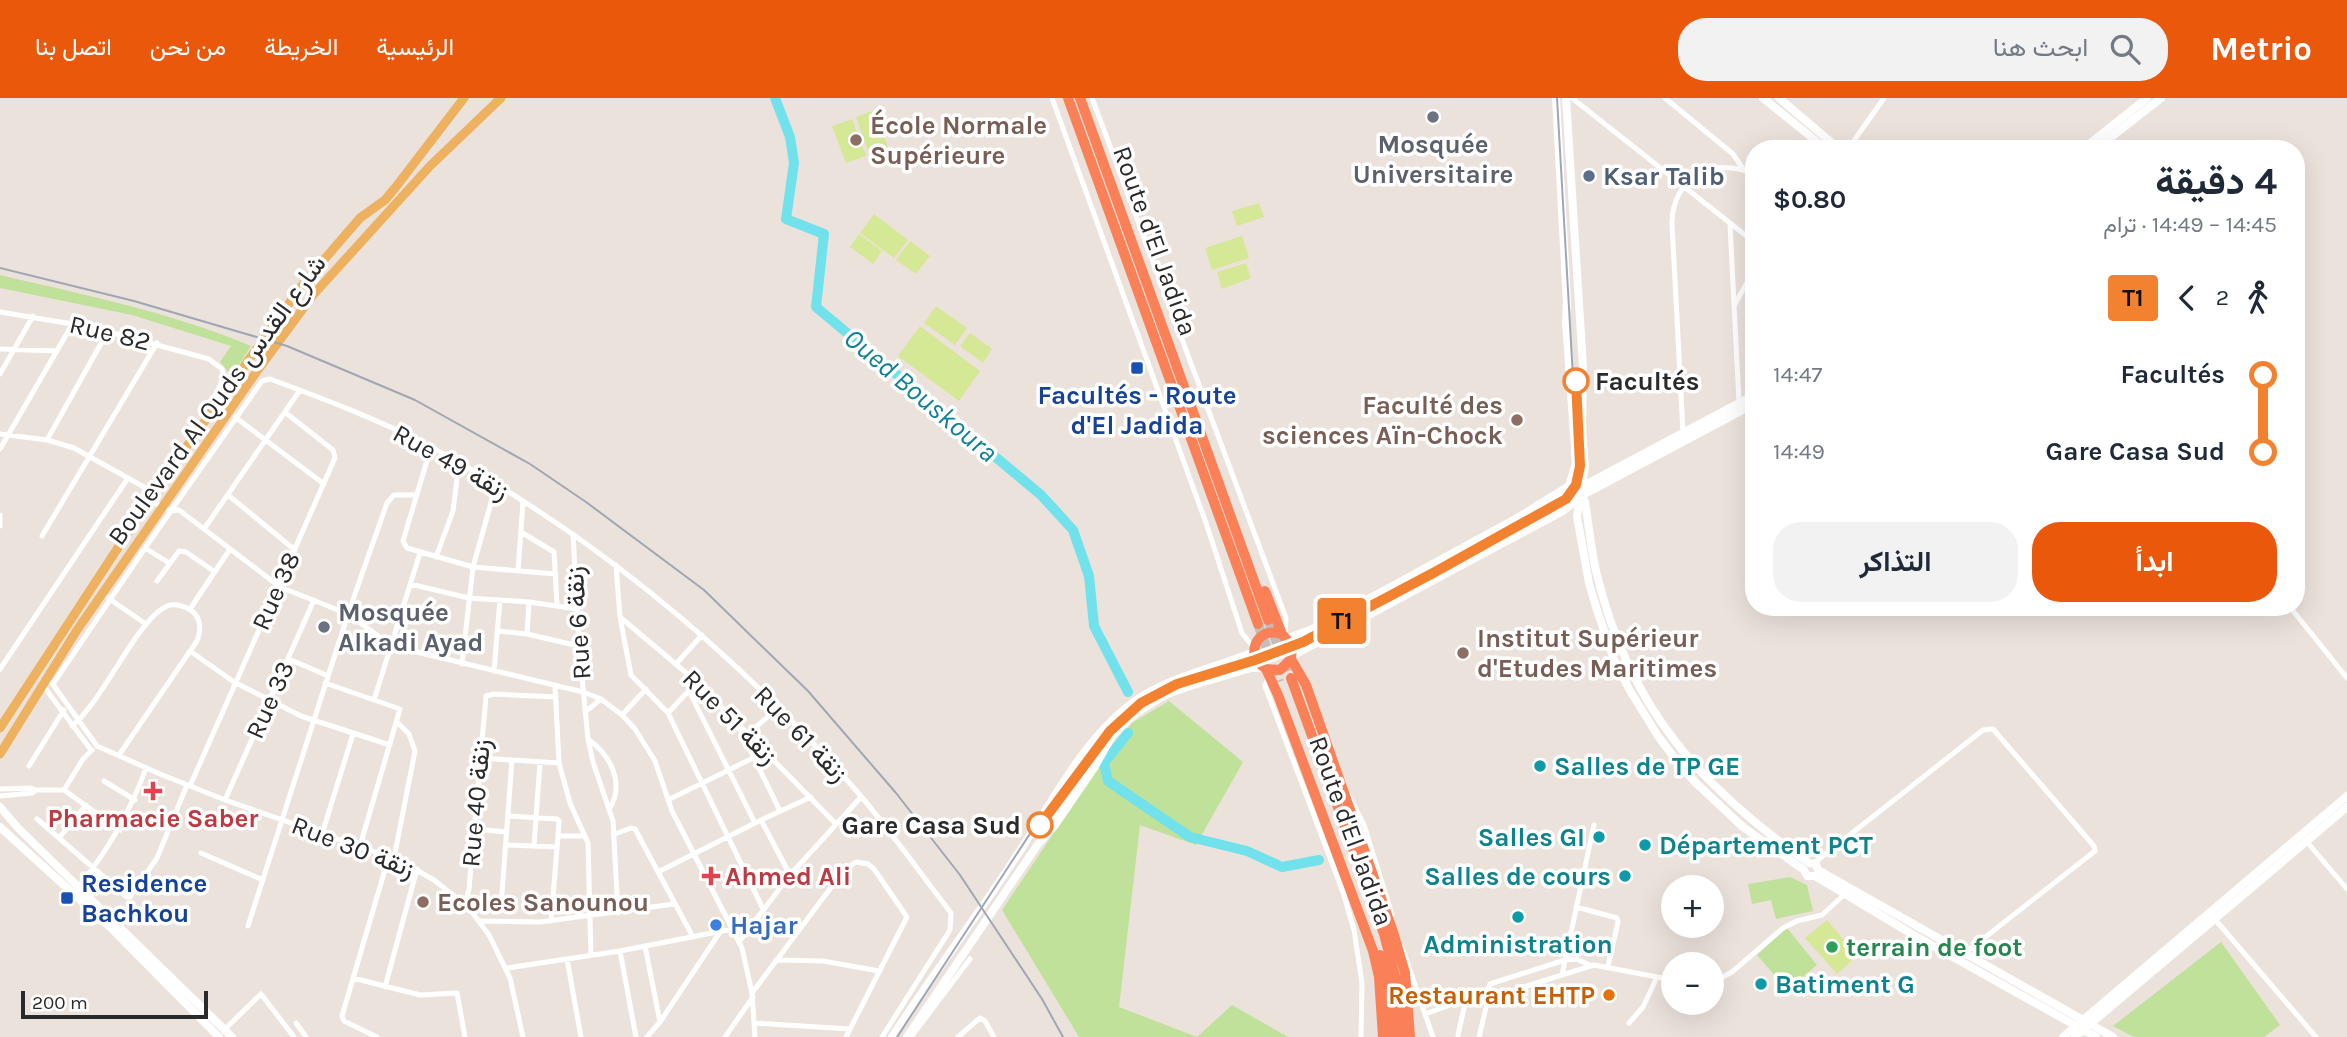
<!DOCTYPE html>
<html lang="ar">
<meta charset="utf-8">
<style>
body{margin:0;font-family:Karla,Vazirmatn,sans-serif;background:#f2f2f3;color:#1f2937;direction:rtl;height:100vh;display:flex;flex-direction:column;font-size:26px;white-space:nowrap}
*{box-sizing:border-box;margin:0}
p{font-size:23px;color:#747a83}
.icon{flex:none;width:38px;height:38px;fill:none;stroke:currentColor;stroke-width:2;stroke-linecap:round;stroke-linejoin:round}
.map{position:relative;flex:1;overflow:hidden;direction:ltr}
.panel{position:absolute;left:1745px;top:42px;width:560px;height:476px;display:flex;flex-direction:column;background:#fff;border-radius:28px;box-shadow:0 7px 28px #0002;direction:rtl}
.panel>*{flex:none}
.badge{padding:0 14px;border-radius:5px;font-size:24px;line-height:46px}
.fabs{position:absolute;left:1661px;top:777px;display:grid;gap:14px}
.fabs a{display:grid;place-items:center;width:63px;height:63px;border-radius:50%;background:#fff;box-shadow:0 7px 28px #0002;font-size:35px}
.scale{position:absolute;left:21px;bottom:18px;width:187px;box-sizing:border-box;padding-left:7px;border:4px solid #2a2a2a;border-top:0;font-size:19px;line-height:24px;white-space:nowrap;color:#2a2a2a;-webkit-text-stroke:5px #fff;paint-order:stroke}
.map>.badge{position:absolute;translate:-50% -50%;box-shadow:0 0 0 4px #fff}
.legs{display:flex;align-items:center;gap:10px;height:77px;padding:0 28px;font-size:23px}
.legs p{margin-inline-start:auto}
.headline{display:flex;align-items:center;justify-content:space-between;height:119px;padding:0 28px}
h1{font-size:38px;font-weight:700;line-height:52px}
.cta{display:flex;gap:14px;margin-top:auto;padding:14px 28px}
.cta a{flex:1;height:80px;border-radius:28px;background:#ea580c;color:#fff;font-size:28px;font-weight:700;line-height:80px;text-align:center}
.cta a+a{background:#f2f2f3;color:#1f2937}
ul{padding:0 28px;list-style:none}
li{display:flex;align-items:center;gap:24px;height:77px;font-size:26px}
li i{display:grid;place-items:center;width:10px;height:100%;margin:0 9px;background:currentColor}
li i::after{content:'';width:18px;height:18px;margin:-9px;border:5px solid;border-radius:50%;background:#fff}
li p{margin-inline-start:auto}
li:first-child i{background:linear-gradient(#0000 50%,currentColor 0)}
li:last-child i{background:linear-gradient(currentColor 50%,#0000 0)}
header{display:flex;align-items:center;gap:42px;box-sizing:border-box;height:98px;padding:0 35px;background:#ea580c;color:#fff}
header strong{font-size:33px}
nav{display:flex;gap:38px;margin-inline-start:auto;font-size:24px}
.search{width:490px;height:63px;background:#f2f2f3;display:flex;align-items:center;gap:18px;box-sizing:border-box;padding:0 24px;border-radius:28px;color:#747a83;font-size:26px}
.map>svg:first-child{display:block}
.green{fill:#bfe199}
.pitch{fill:#d5e895}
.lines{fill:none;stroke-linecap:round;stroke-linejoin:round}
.river{stroke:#71e2ec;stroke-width:10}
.highway-tunnel{stroke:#c5bdb8;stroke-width:10;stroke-dasharray:10 5;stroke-linecap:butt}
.street{stroke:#fff;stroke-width:5}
.secondary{stroke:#fff;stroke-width:8}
.primary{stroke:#edb15f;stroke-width:9}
.highway{stroke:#fa8058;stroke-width:10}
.tram{stroke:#9fa6b4;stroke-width:2}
.rail{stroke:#9fa6b4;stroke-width:2}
.line-1-casing{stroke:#fff;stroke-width:16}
.line-1{stroke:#f38230;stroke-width:10}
.worship-dot{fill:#6b7280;stroke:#fff;stroke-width:2.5}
.education-dot{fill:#8d6e63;stroke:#fff;stroke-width:2.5}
.service-dot{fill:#5c6f8a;stroke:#fff;stroke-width:2.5}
.transit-dot{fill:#1a4fb4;stroke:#fff;stroke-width:2.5}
.stop-1-dot{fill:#fff;stroke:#f38230;stroke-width:3.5}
.culture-dot{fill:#0f9aa8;stroke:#fff;stroke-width:2.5}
.health-dot{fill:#e0444e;stroke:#fff;stroke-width:2.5}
.shop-dot{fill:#3f7fe0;stroke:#fff;stroke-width:2.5}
.leisure-dot{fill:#2e9e5b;stroke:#fff;stroke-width:2.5}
.food-dot{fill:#e8710a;stroke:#fff;stroke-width:2.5}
.labels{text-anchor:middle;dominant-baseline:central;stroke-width:7;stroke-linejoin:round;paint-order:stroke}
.education-label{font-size:26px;font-weight:bold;fill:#785e54;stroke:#fff;text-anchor:start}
.worship-label{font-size:26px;font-weight:bold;fill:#5b616d;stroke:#fff}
.service-label{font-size:26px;font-weight:bold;fill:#4e5e75;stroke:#fff;text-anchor:start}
.street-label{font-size:26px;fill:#2a2a2a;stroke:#fff}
.stop-label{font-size:26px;font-weight:bold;fill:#2a2a2a;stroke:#fff;text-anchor:start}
.transit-label{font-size:26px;font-weight:bold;fill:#164399;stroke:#fff}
.culture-label{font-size:26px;font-weight:bold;fill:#0d838f;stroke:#fff;text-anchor:start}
.health-label{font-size:26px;font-weight:bold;fill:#be3a42;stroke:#fff}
.shop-label{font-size:26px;font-weight:bold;fill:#366cbe;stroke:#fff;text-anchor:start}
.leisure-label{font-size:26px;font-weight:bold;fill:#27864d;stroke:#fff;text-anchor:start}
.food-label{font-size:26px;font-weight:bold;fill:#c56008;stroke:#fff;text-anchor:end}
.water-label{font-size:28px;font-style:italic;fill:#108297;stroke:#fff}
</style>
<header>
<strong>Metrio</strong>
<div class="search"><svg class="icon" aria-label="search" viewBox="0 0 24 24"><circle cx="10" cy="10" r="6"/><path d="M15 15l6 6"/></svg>ابحث هنا</div>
<nav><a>الرئيسية</a><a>الخريطة</a><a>من نحن</a><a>اتصل بنا</a></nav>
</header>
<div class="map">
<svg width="2347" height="939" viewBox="0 0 2347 939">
<rect width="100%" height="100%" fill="#ece2dc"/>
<path class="green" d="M 0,177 C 84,197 171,214 251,248 L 232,278 L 220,264 L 231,248 L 132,217 L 0,190 Z
M 1169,603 L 1243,664 L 1196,747 L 1140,727 L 1119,909 L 1197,939 L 1232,907 L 1288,939 L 1079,939 L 1002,812 L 1100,666 L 1132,625 Z
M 1790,779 L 1807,787 L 1813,813 L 1776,821 L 1771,802 L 1752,806 L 1748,786 Z
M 1787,830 L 1817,867 L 1787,892 L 1757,857 Z
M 2221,844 L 2280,927 L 2264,939 L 2134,939 L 2113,928 Z"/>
<path class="pitch" d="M 875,12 L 888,49 L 869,56 L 856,19 Z
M 852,21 L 866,58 L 846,65 L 832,28 Z
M 1259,105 L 1264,119 L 1237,128 L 1232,113 Z
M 874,116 L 908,142 L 894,160 L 860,135 Z
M 859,136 L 882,153 L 873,166 L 850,149 Z
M 1242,138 L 1249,160 L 1212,172 L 1205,150 Z
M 910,143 L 930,158 L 916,176 L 896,162 Z
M 1246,165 L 1251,180 L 1222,191 L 1217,174 Z
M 936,208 L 967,230 L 955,247 L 924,225 Z
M 920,228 L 980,273 L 959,303 L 898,258 Z
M 970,235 L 992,251 L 983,265 L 960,248 Z
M 1827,822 L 1857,858 L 1837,876 L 1805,840 Z"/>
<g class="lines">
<path class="river" d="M 775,0 L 790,39 L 794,65 L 786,121 L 824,136 L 816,209 L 1041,397 L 1073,432 L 1089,478 L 1094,528 L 1128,594
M 1128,635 L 1104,665 L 1108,683 L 1190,739 L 1247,753 L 1282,769 L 1319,762"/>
<path class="highway-tunnel" d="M 1268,522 L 1291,580
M 1258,526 L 1279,584"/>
<path class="street" d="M 1052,0 L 1206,425 L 1242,535 L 1254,550
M 1092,0 L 1286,520 L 1285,537
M 1572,0 L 1754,144
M 1665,0 L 1733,56 L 1743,71
M 1848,51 L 1884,0
M 1730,127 L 1739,304
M 1735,206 L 1754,172
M 0,214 L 90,229 L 209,261 L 222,271 L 224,279 L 214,300 L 212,310
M 0,251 L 57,253
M 0,276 L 33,218
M 235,319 L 324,386
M 1683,334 L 1672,125 C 1673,79 1712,58 1754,76
M 0,336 L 47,342 L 74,350 L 144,389
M 47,342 L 108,233
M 431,349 L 403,443 L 407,450 L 473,469 L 556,476
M 0,351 L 73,225
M 228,397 L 295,452
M 149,402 L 170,413 L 179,412 L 280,489 L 348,516 L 392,548 L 583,594 L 601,601 L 622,617 L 635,631 L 655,663 L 672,713 L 742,850 L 752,895 L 755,939
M 0,417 L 0,428
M 204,431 L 300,292
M 521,434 L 554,454 L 557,507
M 573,436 L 579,548 L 588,641 L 593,664 L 613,723 L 618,815
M 42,438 L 157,245
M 145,450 L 169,465
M 436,459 L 453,413 L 459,365
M 616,467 L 620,519 L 631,577 L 668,615 L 763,811
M 518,473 L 523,404
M 157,483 L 179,453 L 186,454 L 215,474
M 410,486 L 469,500 L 529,504 L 577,511
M 108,500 L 146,526
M 2290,509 L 2347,580
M 190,511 L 230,451
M 620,519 L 697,584 L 835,725
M 498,533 L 527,536 L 579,548
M 527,536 L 529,504
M 190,553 L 234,584 L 301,618 L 390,647
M 289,561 L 328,578
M 462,566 L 473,469 L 496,387
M 676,566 L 702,537
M 0,571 L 128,380
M 494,573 L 500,502
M 1269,578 L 1265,588 L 1343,794 L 1354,832 L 1362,885 L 1361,939
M 52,585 L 97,648
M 325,585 L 400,611 L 360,748
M 42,586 L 91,652
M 53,586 L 145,450 L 262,283 L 270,281 C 324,301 380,322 431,349 C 595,437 738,557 860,697 C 892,735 921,776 951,815 L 950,832 L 882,939
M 555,587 L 559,665 L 570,705 L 588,745 L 591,857
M 689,593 L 755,725
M 374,602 L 420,455
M 585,614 L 601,601
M 668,615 L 697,584
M 622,617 L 646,591
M 737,625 L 780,713
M 72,628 C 104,602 137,521 167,508 C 175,505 185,508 192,513 C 202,521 201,532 197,543 L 119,657
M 749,635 L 779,609
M 588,641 C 610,657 625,684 610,710
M 97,648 L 160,676 L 225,702 L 401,763 L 434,782 L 468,809 L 489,837 L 510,880 L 523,939
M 480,660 L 559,665
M 29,668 L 64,612
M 104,683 L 135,702
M 190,688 L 335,360 L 333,352 L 286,315
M 0,691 L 31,690 L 36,692 L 64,692 L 120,732
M 64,692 L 83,661 L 92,652
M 0,698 L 32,695 L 36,692
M 1349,698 L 1364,727 L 1392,817
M 225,702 L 314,502
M 668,702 L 753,660
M 508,718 L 557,721 L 559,723 L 558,738
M 37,721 L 127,799 L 130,799 L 157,760 L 187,687
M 761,722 L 790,777
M 474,731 L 507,734
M 322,736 L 353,636
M 615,736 L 631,730 L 635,731 L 693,839
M 59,740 L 86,707
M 2307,744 L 2347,791
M 506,747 L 557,749
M 534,748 L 540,664
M 201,755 L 263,782
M 394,760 L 415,653 L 409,636 L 397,624
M 1814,765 L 1983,632 L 1993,631 L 2094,748 L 2095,753 L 1965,855
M 658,774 L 761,722 L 811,699
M 79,788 C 109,751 130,715 146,670
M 465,806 L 469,791 L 486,598 L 494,596 L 556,599
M 470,809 L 497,811 L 501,808 L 512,662
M 1576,809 L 1617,820 L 1618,824 L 1608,868
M 2213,819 L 2316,939
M 480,823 L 540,824 L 674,806
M 551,823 L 558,738 L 585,738
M 248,828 L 348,516 L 387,405 L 394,397 L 417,397
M 739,844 L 790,777 L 861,699
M 645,848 L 660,924
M 1402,849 L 1433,939
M 620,853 L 636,939
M 567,861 L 581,939
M 776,862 L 823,863 L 879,873
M 507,870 L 620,853 L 732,831
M 1562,877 L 1594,727
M 353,880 L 420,897 L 457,895 L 465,939
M 1712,885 L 1732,874 L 1783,830 L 1797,823 L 1822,817 L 1845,796
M 385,889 L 417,771
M 1487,894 L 1490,886 L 1565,862 L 1576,861 L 1590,867
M 752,895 L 844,772 L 856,764 L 868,766 L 874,771 L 907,819 L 846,939
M 1425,916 L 1487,894 L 1495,898 L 1594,867 L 1673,882
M 296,925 L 306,939
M 754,925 L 850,931
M 1629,925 L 1643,909 L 1657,879
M 225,931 L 261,896 L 294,939
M 1458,937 L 1466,901
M 377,939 L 344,923 L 342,918 L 389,758
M 647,939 L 660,924 L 720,834
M 725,939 L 753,899
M 911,939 L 970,861
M 958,939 L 980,920 L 985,923 L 994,939
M 1479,939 L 1489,897"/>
<path class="secondary" d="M 1556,0 L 1567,205 L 1566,224 L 1576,365 L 1569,388
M 1566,0 L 1583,269 L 1582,335 L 1585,368 L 1577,418 L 1589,485 L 1596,509 L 1613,559 L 1629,591 L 1658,638 L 1679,666 L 1695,684 L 1743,729 L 1804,772 L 1807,778 L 1815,778 L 1912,836 L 2096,939
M 1763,0 L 1826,51
M 1779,0 L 1839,51
M 2083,51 L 2147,0
M 2096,51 L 2161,0
M 1581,398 L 1585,404 C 1589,428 1591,453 1597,477 C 1629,609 1700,689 1809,765 L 1816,766 L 1818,772 L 2113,939
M 1288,540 L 1310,532 L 1387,491 L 1519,419 L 1569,388 L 1583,388 L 1754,297
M 1292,558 L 1563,413 L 1581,398 L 1754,306
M 0,709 L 19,731 L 232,939
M 0,729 L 110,829 L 219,939
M 892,939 C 935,873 983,811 1025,745 C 1057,696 1084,642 1131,606 C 1167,579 1213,571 1254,554
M 907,939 L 1038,746 L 1055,727 L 1094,670 L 1112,638 L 1132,618 L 1165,597 L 1187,589 L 1251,570 L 1263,570
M 2063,939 L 2347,698
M 2075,939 L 2347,709"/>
<path class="primary" d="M 0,630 L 157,390 L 303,186 L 360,120 L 385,102 L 395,90 L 464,0
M 0,656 L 77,532 L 257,273 L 313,197 L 430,68 L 501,0"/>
<path class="highway" d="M 1068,0 L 1258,526
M 1080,0 L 1268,522
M 1265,493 L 1282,536
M 1291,561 L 1306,587 L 1393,834 L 1405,875 L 1410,939
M 1266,571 L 1280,572 L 1291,561 L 1292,548 L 1282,536 C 1263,530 1251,543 1255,562 L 1266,571 L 1278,597 L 1373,853 L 1379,879 L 1383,939
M 1291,580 L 1384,836 L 1396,882 L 1401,939
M 1380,857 L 1387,882 L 1392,939"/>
<path class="tram" d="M 897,939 L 1037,725 L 1075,672 L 1108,632 L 1138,602 L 1176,585 L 1302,541 L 1555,404 L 1573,387 L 1578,367 L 1557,0"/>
<path class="rail" d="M 0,170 L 134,203 L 287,248 L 415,302 L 530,366 L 586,404 L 704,492 L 808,593 L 896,695 L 960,777 L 1042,901 L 1063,939"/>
</g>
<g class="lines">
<g class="line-1-casing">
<path id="line-1" d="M 1040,727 L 1110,633 L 1141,605 L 1177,586 L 1255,562 L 1303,544 L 1435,474 L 1566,401 L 1576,387 L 1580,368 L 1576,283"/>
</g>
<use href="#line-1" class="line-1"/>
</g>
<g class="worship-dot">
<circle cx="1433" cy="19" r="7"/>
<circle cx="324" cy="529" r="7"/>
</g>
<g class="education-dot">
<circle cx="856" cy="42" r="7"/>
<circle cx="1517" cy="322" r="7"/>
<circle cx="1463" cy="555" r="7"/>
<circle cx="423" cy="804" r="7"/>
</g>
<circle class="service-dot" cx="1589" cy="78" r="7"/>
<g class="transit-dot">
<rect x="1130" y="263" width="14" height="14" rx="3.5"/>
<rect x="60" y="793" width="14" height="14" rx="3.5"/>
</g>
<g class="stop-1-dot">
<circle cx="1576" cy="283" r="12"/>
<circle cx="1040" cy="727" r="12"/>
</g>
<g class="culture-dot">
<circle cx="1540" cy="668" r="7"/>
<circle cx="1599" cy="739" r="7"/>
<circle cx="1645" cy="747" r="7"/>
<circle cx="1625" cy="778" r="7"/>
<circle cx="1518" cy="819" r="7"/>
<circle cx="1761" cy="886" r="7"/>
</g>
<g class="health-dot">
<path d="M149.5 682.5h7v7h7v7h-7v7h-7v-7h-7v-7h7z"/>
<path d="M707.5 767.5h7v7h7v7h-7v7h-7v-7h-7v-7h7z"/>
</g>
<circle class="shop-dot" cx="716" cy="827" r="7"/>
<circle class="leisure-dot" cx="1832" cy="849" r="7"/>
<circle class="food-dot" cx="1609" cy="897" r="7"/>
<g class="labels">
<g class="education-label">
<text x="870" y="27">École Normale<tspan x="870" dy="30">Supérieure</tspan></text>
<text x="1503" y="307" text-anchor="end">Faculté des<tspan x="1503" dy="30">sciences Aïn-Chock</tspan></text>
<text x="1477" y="540">Institut Supérieur<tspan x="1477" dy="30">d'Etudes Maritimes</tspan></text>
<text x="437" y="804">Ecoles Sanounou</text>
</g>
<g class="worship-label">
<text x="1433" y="46">Mosquée<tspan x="1433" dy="30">Universitaire</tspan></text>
<text x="338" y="514" text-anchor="start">Mosquée<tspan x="338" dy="30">Alkadi Ayad</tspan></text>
</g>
<g class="service-label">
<text x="1603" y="78">Ksar Talib</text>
</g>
<g class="street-label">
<text transform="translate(1155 143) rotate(70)">Route d'El Jadida</text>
<text transform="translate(110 235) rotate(13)">Rue 82</text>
<text transform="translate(217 302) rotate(-54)">Boulevard Al Quds شارع القدس</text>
<text transform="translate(451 364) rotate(29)">Rue 49 زنقة</text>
<text transform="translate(276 493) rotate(-66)">Rue 38</text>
<text transform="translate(578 525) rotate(-94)">Rue 6 زنقة</text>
<text transform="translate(270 602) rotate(-66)">Rue 33</text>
<text transform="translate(730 619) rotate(45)">Rue 51 زنقة</text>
<text transform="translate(801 636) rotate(46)">Rue 61 زنقة</text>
<text transform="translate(476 705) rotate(-85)">Rue 40 زنقة</text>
<text transform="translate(1351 733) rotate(70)">Route d'El Jadida</text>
<text transform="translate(353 749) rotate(21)">Rue 30 زنقة</text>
</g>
<g class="stop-label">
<text x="1595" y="283">Facultés</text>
<text x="1021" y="727" text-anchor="end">Gare Casa Sud</text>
</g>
<g class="transit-label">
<text x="1137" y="297">Facultés - Route<tspan x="1137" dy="30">d'El Jadida</tspan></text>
<text x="81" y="785" text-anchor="start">Residence<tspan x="81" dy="30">Bachkou</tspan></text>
</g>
<g class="culture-label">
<text x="1554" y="668">Salles de TP GE</text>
<text x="1585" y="739" text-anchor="end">Salles GI</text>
<text x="1659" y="747">Département PCT</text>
<text x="1611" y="778" text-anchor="end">Salles de cours</text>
<text x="1518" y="846" text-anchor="middle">Administration</text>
<text x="1775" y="886">Batiment G</text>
</g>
<g class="health-label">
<text x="153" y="720">Pharmacie Saber</text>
<text x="725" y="778" text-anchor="start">Ahmed Ali</text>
</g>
<g class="shop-label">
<text x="730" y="827">Hajar</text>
</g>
<g class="leisure-label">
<text x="1846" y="849">terrain de foot</text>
</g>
<g class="food-label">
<text x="1595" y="897">Restaurant EHTP</text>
</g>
<g class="water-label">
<text transform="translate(921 297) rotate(40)">Oued Bouskoura</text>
</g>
</g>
</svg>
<div class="fabs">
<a>+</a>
<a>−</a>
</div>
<div class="scale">200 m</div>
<b class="badge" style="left:1342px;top:523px;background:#f38230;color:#111">T1</b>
<section class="panel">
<div class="headline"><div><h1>4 دقيقة</h1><p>14:45 – 14:49 · ترام</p></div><b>$0.80</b></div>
<div class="legs"><svg class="icon" aria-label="walk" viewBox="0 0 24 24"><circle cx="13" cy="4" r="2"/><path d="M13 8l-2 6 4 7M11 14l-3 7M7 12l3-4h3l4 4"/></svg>2<svg class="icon" aria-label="back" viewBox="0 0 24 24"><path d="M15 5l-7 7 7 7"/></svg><b class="badge" style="background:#f38230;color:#111">T1</b></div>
<ul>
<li><i style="color:#f38230"></i><b>Facultés</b><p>14:47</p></li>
<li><i style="color:#f38230"></i><b>Gare Casa Sud</b><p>14:49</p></li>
</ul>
<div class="cta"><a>ابدأ</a><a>التذاكر</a></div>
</section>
</div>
